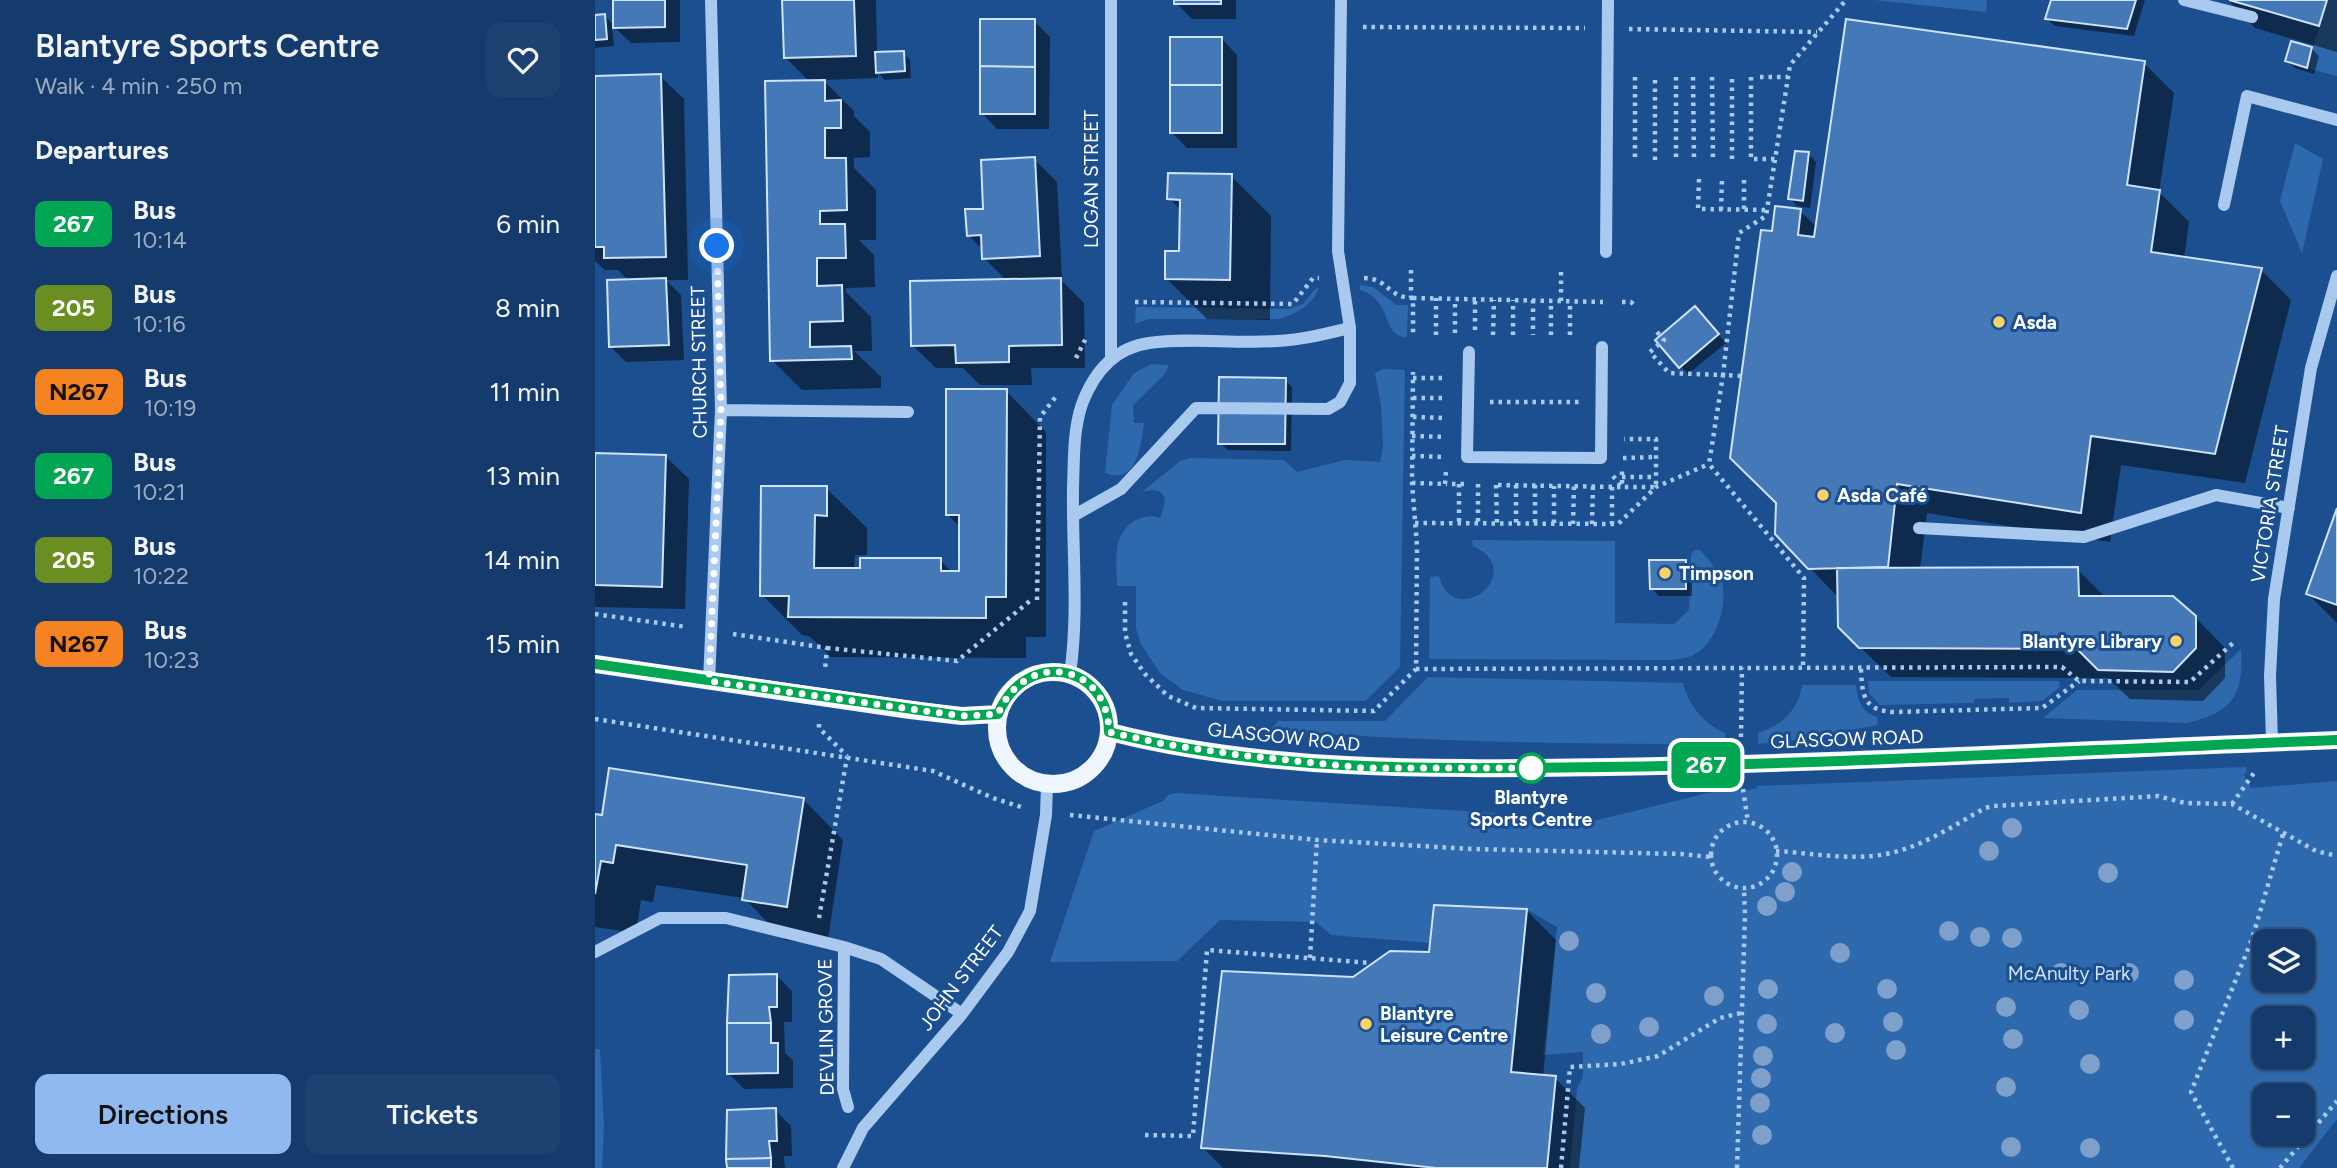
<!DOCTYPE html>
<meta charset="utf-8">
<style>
body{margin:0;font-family:Figtree,sans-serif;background:#1d4271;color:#f1f3f6;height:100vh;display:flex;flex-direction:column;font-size:26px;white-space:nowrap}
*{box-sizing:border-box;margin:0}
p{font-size:23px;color:#9dadc1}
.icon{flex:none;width:38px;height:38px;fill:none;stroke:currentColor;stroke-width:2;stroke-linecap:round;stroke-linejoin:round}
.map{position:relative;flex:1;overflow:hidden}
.sheet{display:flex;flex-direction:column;background:#143b6b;width:595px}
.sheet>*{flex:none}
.badge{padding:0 14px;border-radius:10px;font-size:24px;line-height:46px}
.tools{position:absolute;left:1657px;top:929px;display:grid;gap:14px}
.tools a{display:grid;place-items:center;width:63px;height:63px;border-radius:14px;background:#143b6b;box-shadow:0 2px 5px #0004,0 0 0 2px #33557e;font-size:35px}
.you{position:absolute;width:35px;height:35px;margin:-18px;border:5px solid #fff;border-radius:50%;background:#1a73e8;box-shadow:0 0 0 10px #1a73e833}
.map>.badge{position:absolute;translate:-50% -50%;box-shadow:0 0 0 4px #fff}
h2{padding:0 35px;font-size:26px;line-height:63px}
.round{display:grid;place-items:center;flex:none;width:74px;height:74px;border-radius:14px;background:#1d4271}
.head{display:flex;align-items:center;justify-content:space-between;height:119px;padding:0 35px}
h1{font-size:33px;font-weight:600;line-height:52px}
.cta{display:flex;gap:14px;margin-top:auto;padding:14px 35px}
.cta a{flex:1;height:80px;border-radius:14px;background:#90b9f0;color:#111;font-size:28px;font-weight:600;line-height:80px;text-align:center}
.cta a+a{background:#1d4271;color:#f1f3f6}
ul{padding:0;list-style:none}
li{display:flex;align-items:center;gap:21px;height:84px;padding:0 35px}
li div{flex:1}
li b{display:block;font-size:26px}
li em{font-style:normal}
li .badge{min-width:77px;font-weight:700;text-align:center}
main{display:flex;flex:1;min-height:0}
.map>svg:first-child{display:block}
.green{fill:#2e69ad;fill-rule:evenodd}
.shadow{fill:#0007}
.building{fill:#4478b7;stroke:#cfe3fa;stroke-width:2}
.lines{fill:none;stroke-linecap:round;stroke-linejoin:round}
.path{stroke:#a9c9ee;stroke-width:4.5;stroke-dasharray:3.5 5;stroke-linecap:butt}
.minor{stroke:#a9c9ee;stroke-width:12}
.major{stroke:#f0f6ff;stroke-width:18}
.tree{fill:#7ea0ca}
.line-casing{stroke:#fff;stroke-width:16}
.line{stroke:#00a651;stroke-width:10}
.walk{stroke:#fff;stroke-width:7;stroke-dasharray:0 12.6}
.poi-dot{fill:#ffd166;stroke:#1b4f8f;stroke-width:2.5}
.stop-dot{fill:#fff;stroke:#00a651;stroke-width:3.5}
.labels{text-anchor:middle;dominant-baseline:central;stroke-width:6;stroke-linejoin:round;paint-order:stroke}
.street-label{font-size:19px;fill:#fff;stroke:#1b4f8f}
.poi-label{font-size:19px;font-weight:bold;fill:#fff;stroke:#1b4f8f;text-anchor:start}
.stop-label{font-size:19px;font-weight:bold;fill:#fff;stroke:#1b4f8f}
.park-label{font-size:19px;fill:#cfe3fa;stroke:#1b4f8f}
</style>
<main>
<section class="sheet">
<div class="head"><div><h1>Blantyre Sports Centre</h1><p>Walk · 4 min · 250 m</p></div><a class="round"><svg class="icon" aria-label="heart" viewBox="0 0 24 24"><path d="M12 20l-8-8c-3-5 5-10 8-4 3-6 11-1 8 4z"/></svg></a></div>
<h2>Departures</h2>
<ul>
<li><span class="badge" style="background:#00a651;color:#fff">267</span><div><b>Bus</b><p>10:14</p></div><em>6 min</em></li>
<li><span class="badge" style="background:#6b8e23;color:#fff">205</span><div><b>Bus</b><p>10:16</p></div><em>8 min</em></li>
<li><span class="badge" style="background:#f58220;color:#111">N267</span><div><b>Bus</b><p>10:19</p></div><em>11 min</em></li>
<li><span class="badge" style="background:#00a651;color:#fff">267</span><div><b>Bus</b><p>10:21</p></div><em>13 min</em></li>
<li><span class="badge" style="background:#6b8e23;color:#fff">205</span><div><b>Bus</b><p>10:22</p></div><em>14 min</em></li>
<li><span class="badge" style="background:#f58220;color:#111">N267</span><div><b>Bus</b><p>10:23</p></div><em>15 min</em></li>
</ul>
<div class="cta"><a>Directions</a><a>Tickets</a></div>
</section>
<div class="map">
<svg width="1742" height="1168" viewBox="0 0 1742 1168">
<rect width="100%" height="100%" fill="#1b4f8f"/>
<path class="green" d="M 1279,0 L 1392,0 L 1391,12 Z
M 1732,0 L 1742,0 L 1742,76 L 1712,68 Z
M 1700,143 L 1728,159 L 1707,253 L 1685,201 Z
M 765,285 L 778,287 L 801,305 L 813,305 L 812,337 C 786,338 799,300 765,290 Z
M 724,288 C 716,306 704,312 685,319 L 554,319 L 540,324 L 541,307 L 694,309 L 708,304 L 720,289 Z
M 556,364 L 574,365 L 570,374 L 538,405 L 539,423 L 549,423 C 546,445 542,486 510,473 L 517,405 L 539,373 Z
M 788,369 L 810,370 L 805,667 L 770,701 L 627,701 L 588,690 L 565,673 L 546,644 L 541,629 L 541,586 L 522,586 C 522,573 519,553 524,540 C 530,523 549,512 565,518 C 573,499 572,485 547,492 L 585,461 L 595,458 L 689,460 L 702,472 L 750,460 L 785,462 L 788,447 L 786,406 L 780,373 Z
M 877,540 L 1020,541 L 1020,623 L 1079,624 L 1094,610 L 1096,554 L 1100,550 L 1105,550 C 1114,560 1123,570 1127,582 C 1133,603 1122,640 1103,652 C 1095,658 1086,659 1077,660 L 834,659 L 835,577 L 844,576 C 858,632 935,572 878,546 Z
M 1646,649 C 1649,696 1637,713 1591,723 L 1448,718 L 1482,690 L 1604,690 Z
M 833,677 L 1088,683 C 1094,706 1109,724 1130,733 L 1130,744 C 978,744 826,742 675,730 L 683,721 L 790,721 Z
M 1273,681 L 1464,681 L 1465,687 L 1447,701 L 1414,703 L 1414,698 L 1379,699 L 1379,703 L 1285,705 L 1274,693 Z
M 1207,685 L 1261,685 C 1263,701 1266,712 1282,717 L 1283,725 L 1194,741 L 1163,744 L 1163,733 C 1187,725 1203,711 1207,685 Z
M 1651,767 L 1652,771 L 1649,775 L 1656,788 L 1742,781 L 1742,1119 L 1704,1168 L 975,1168 L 982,1089 L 988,1077 L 988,1052 L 948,1055 L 962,927 L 931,909 L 840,905 L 835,943 L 736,935 L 721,922 L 625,920 L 582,961 L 455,962 L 499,831 L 568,801 L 573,795 L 581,793 L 901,813 L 945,823 L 998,821 L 1117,792 L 1161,789 L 1162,786 ZM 1670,942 L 1708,942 L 1708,980 L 1670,980 ZM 1670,1018 L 1708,1018 L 1708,1057 L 1670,1057 ZM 1670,1096 L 1708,1096 L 1708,1134 L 1670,1134 Z
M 0,1049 L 5,1049 L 9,1127 L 7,1168 L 0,1168 Z"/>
<path class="shadow" d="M 20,0 L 85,0 L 85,42 L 36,43 L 17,25 L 19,46 L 0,48 L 0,16 L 9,15 L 20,26 Z
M 189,0 L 281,0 L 282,54 L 308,53 L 315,60 L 316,78 L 290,80 L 283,73 L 283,78 L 228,80 L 259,111 L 259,116 L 275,132 L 275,157 L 259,158 L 259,168 L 281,190 L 281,240 L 264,240 L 279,255 L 280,287 L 251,288 L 251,292 L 276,317 L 277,351 L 259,351 L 286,377 L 286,388 L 207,390 L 177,360 L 215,82 L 190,57 Z
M 581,0 L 641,0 L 641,19 L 597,19 L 581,3 Z
M 1458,0 L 1550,0 L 1539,36 L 1460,26 L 1452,19 Z
M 1633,0 L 1742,0 L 1742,52 L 1660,28 Z
M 439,21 L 455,37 L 454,129 L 402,129 L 387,113 Z
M 627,39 L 642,55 L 642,148 L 592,148 L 576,132 Z
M 1697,43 L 1717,49 L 1724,56 L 1719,74 L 1700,68 L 1692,61 Z
M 1549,63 L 1579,93 L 1564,192 L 1594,222 L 1589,259 L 1666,270 L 1696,300 L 1650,483 L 1526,465 L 1515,542 L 1332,513 L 1325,569 L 1482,569 L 1511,598 L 1600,617 L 1630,648 L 1630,678 L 1608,701 L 1535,699 L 1513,678 L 1296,677 L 1244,626 L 1244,598 L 1214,567 L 1178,233 L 1205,211 L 1222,227 Z
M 65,76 L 89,99 L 93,280 L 71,280 L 86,295 L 89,360 L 31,362 L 16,347 L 34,281 L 23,270 L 10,270 L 0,261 L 0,78 Z
M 1214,154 L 1221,162 L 1215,208 L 1202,206 L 1195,198 Z
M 439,159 L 462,182 L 467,278 L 464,278 L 489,303 L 490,368 L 436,368 L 437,385 L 385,385 L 368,368 L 341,368 L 317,345 L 412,281 L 389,258 L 388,250 L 373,235 L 390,210 Z
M 636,176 L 676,216 L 675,320 L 612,319 L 571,278 L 586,253 L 587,211 L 574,198 Z
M 1107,315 L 1131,343 L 1093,374 L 1063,340 Z
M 690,380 L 697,387 L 696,451 L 633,450 L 625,443 Z
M 411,391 L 451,432 L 451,637 L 431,637 L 431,658 L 236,657 L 214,636 L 207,635 L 167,595 L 231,488 L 272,528 L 272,555 L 260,555 L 259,569 L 345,560 L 358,573 L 366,573 L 366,528 L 353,515 Z
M 0,454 L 70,456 L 94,479 L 90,609 L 0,607 Z
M 1742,514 L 1742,623 L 1713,594 Z
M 1090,562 L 1097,570 L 1097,596 L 1064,596 L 1056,588 Z
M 208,799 L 248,840 L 232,946 L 190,940 L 149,898 L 61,885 L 58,902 L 46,900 L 41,933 L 0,927 L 0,816 Z
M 931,910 L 961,940 L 948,1077 L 960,1078 L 990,1108 L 984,1168 L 628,1168 L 608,1148 L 759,979 L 836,954 Z
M 181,975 L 197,991 L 197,1022 L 189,1022 L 190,1053 L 198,1060 L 198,1088 L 149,1089 L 133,1073 Z
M 180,1110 L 196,1126 L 197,1156 L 189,1156 L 190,1168 L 134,1168 Z"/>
<path class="building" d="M 18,0 L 70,0 L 70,27 L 18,28 Z
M 187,0 L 259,0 L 261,56 L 189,58 Z
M 579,0 L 626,0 L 626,4 L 579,4 Z
M 1456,0 L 1541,0 L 1532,29 L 1450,19 Z
M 1634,0 L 1732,0 L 1724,26 Z
M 10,14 L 12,39 L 0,40 L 0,15 Z
M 385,19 L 440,19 L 440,67 L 385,66 Z
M 1251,19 L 1550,61 L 1532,185 L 1565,190 L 1556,252 L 1667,268 L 1620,454 L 1496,436 L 1486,513 L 1302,484 L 1293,567 L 1213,569 L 1180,534 L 1181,503 L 1135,458 L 1166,230 L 1177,231 L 1180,206 L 1206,209 L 1203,235 L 1219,237 Z
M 575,37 L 627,37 L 627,85 L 575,85 Z
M 1696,41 L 1717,47 L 1712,68 L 1690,61 Z
M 309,51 L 310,71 L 281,73 L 280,52 Z
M 385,66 L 440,67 L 440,114 L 385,114 Z
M 66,74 L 71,257 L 9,258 L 9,247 L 0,247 L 0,76 Z
M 230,80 L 230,101 L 246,100 L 246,128 L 230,128 L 230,158 L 251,158 L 252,210 L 225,211 L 225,224 L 250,224 L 251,258 L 222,258 L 222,286 L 247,285 L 248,321 L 215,322 L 215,347 L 256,346 L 257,359 L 175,361 L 170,81 Z
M 575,85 L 627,85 L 627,133 L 575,133 Z
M 1200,151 L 1214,152 L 1208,201 L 1193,199 Z
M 440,157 L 445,256 L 387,259 L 386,235 L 372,236 L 370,209 L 388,209 L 386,160 Z
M 573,173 L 637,174 L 635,280 L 570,279 L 570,251 L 584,251 L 585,200 L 572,199 Z
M 71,278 L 74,345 L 14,347 L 12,280 Z
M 466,278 L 467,345 L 414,346 L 414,362 L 361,363 L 360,345 L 316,346 L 315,281 Z
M 1100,306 L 1124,334 L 1084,368 L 1060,340 Z
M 624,377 L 691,378 L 690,444 L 623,444 Z
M 351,389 L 412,389 L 411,597 L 391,597 L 391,618 L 193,617 L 194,596 L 165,596 L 166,486 L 232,486 L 232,516 L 220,515 L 219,568 L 265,568 L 265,558 L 346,558 L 346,571 L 364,571 L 364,515 L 351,515 Z
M 0,453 L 71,455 L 67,587 L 0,585 Z
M 1742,508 L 1742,605 L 1711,594 Z
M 1054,560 L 1091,560 L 1091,589 L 1055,589 Z
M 1483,567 L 1484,596 L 1578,596 L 1601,616 L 1601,648 L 1578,672 L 1503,670 L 1482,649 L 1264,648 L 1243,627 L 1242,568 Z
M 14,768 L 209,798 L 192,907 L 147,900 L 152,865 L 21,845 L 18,863 L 6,861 L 0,894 L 0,814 L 7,815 Z
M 839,905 L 932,909 L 916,1072 L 961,1076 L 952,1168 L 841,1168 L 730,1156 L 606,1148 L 627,971 L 758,977 L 795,951 L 834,952 Z
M 182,974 L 182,1007 L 174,1007 L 176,1023 L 132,1023 L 134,975 Z
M 132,1023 L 176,1023 L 176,1043 L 183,1043 L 183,1073 L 132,1074 Z
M 181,1108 L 182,1141 L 174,1141 L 176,1158 L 131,1159 L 132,1110 Z
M 176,1158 L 176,1168 L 132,1168 L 131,1159 Z"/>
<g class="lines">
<path class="path" d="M 768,27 L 990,28
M 1034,29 L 1222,32
M 1040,77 L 1040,160
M 1081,77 L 1081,159
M 1098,77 L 1099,159
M 1117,77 L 1118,159
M 1156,77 L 1156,159 L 1180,159
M 1165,77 L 1193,77
M 1137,159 L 1137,77
M 1060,160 L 1060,77
M 1104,179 L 1103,209 L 1172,210
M 1149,180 L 1149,210
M 1126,210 L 1127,179
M 816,270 L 816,298
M 966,272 L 966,301
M 769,278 C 793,278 793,298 818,298 L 818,336
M 818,298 L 1008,302
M 938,300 L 938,335
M 540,302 L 698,304 L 718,278 L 724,278
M 1027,302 L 1036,302 L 1040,306
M 880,330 L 880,300
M 1062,332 L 1069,340 L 1055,352 L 1074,373 L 1128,375 L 1114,464 L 1209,578 L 1208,669
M 860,333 L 860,299
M 841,335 L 841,298
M 898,335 L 899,300
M 918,335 L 918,300
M 956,335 L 956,301
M 975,335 L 975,301
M 481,358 L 491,338
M 1146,376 L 1128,375 L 1144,233 L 1171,216 L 1195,65 L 1251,0
M 818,378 L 852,378
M 818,398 L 851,398
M 895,402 L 984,402
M 818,417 L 851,418
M 817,436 L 851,437
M 817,456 L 850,457
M 1028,458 L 1061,457
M 1018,476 L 1027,487 L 1061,487 L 1061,439 L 1029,439
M 1027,477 L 1060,477
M 817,483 L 852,484
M 850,484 L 851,471
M 857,484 L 873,484
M 864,484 L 864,522
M 883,484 L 883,523
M 901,485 L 902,523
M 903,485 L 1027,487 L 1027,470
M 921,485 L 921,523
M 940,485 L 940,524
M 1017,487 L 1017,524
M 820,523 L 1023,524 L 1061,487 L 1114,464
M 959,523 L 959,486
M 978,524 L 979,486
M 997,524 L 998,486
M 442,600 L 445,417 L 463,394
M 530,602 L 530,633 L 536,654 L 550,674 L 573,696 L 601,708 L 779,711 L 821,669 L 822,546 L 817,483 L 818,372
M 0,614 L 92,627
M 138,634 L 232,648 L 230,670
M 232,648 L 362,661 L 436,600
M 821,669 L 1467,667 L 1484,681 L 1595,682 L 1638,643
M 1266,669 C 1267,696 1269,711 1300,712 L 1447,708 L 1484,681
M 0,719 L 338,771 L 398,798 L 429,808
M 224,724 L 224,728 L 252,756
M 1146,737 L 1147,668
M 1148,789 L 1153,822
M 1637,804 L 1661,770
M 475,815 L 722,840 L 877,849 L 1086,854 L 1116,857
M1116 855a33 33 0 1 1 66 0a33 33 0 1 1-66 0Z
M 1181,851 C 1216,853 1256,861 1291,854 C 1327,847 1358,826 1390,808 L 1398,806 L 1563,796 L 1590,803 L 1637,804 L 1721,851 L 1742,856
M 224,918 L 252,757
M 715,958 L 722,840
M 550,1135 L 598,1136 L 612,950 L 776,963
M 966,1168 L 975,1067 L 1026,1064 L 1063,1056 L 1125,1018 L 1146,1013
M 1142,1168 L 1150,915 L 1149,889
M 1638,1168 L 1596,1092 L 1657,939 L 1688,834
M 1685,1168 L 1742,1101"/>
<path class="minor" d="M 1589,0 L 1657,17
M 1629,205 L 1652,96 L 1742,120
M 1011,252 L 1013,0
M 874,352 L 872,457 L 1006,458 L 1007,347
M 516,358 L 516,0
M 126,410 L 313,412
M 478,516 L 526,489 L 601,408 L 733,409 L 745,402 L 755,383 L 755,328 L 743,251 L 746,0
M 1324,528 L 1489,537 L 1621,495 L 1694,508
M 475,674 C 484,613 477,549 478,488 C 479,461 478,430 487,404 C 499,372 519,348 554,343 C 596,337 639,344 682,341 C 707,340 730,334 755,328
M 114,681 L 126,410 L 116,0
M 1677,742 L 1675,676 L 1679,599 L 1716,368 L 1742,276
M 249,947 L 248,1089 L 253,1107
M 0,952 L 65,918 L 131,918 L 249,947 L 286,959 L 367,1014
M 248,1168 L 268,1128 L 367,1014 L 413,952 L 435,911 L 451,815 L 452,784"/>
<path class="major" d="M 0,664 L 315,710 L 367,716 L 403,714
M402 728a56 56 0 1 1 112 0a56 56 0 1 1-112 0Z
M 515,732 C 677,773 847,769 1013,767 C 1256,763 1499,749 1742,740"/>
</g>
<g class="tree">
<circle cx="1417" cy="828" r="10"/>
<circle cx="1394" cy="851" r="10"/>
<circle cx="1197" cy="872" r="10"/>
<circle cx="1513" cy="873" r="10"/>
<circle cx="1190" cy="892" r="10"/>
<circle cx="1172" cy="906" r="10"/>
<circle cx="1354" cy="931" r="10"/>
<circle cx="1385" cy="937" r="10"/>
<circle cx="1417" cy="938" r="10"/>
<circle cx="974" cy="941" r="10"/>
<circle cx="1245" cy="953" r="10"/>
<circle cx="1466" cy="973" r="10"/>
<circle cx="1534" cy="973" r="10"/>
<circle cx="1589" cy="980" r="10"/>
<circle cx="1173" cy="989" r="10"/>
<circle cx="1292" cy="989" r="10"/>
<circle cx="1001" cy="993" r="10"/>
<circle cx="1119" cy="996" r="10"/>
<circle cx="1411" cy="1007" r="10"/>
<circle cx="1484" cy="1010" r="10"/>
<circle cx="1589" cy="1020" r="10"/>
<circle cx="1298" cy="1022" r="10"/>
<circle cx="1172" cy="1024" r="10"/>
<circle cx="1054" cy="1027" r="10"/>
<circle cx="1240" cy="1033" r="10"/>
<circle cx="1006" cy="1034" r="10"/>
<circle cx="1418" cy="1039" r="10"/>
<circle cx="1301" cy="1050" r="10"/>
<circle cx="1168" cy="1056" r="10"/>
<circle cx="1495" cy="1064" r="10"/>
<circle cx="1166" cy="1078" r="10"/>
<circle cx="1411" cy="1087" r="10"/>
<circle cx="1165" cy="1103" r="10"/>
<circle cx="1167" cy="1135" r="10"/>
<circle cx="1416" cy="1147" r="10"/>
<circle cx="1495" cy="1148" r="10"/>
</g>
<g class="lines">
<g class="line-casing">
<path id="line" d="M 0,664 L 367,716 L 403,714 C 430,649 513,662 514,732 C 675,773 842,769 1007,767 C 1252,764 1497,749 1742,740"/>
</g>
<use href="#line" class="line"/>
<path class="walk" d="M 122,246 L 126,410 L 114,681 L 367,716 L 403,714 C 430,649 513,662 514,732 L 569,744 L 644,755 L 769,768 L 936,768"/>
</g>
<g class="poi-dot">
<circle cx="1404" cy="322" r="7"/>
<circle cx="1228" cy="495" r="7"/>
<circle cx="1070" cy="573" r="7"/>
<circle cx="1581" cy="641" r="7"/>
<circle cx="771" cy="1024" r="7"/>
</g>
<circle class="stop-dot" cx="936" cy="768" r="14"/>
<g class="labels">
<g class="street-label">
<text transform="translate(496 179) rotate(-90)">LOGAN STREET</text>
<text transform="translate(104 362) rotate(-91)">CHURCH STREET</text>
<text transform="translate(1675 504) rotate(-81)">VICTORIA STREET</text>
<text transform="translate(689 737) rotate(6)">GLASGOW ROAD</text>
<text transform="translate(1252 739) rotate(-2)">GLASGOW ROAD</text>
<text transform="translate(366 978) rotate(-53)">JOHN STREET</text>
<text transform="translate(231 1027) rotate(-91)">DEVLIN GROVE</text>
</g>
<g class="poi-label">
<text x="1418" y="322">Asda</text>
<text x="1242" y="495">Asda Café</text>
<text x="1084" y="573">Timpson</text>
<text x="1567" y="641" text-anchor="end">Blantyre Library</text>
<text x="785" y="1013">Blantyre<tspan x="785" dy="22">Leisure Centre</tspan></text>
</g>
<g class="stop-label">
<text x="936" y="797">Blantyre<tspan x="936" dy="22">Sports Centre</tspan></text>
</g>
<g class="park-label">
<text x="1474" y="973">McAnulty Park</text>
</g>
</g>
</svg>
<div class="tools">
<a><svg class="icon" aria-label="layers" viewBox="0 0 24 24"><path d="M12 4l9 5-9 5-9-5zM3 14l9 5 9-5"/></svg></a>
<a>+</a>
<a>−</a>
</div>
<div class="you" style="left:122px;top:246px"></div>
<b class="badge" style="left:1111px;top:765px;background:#00a651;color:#fff">267</b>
</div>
</main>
